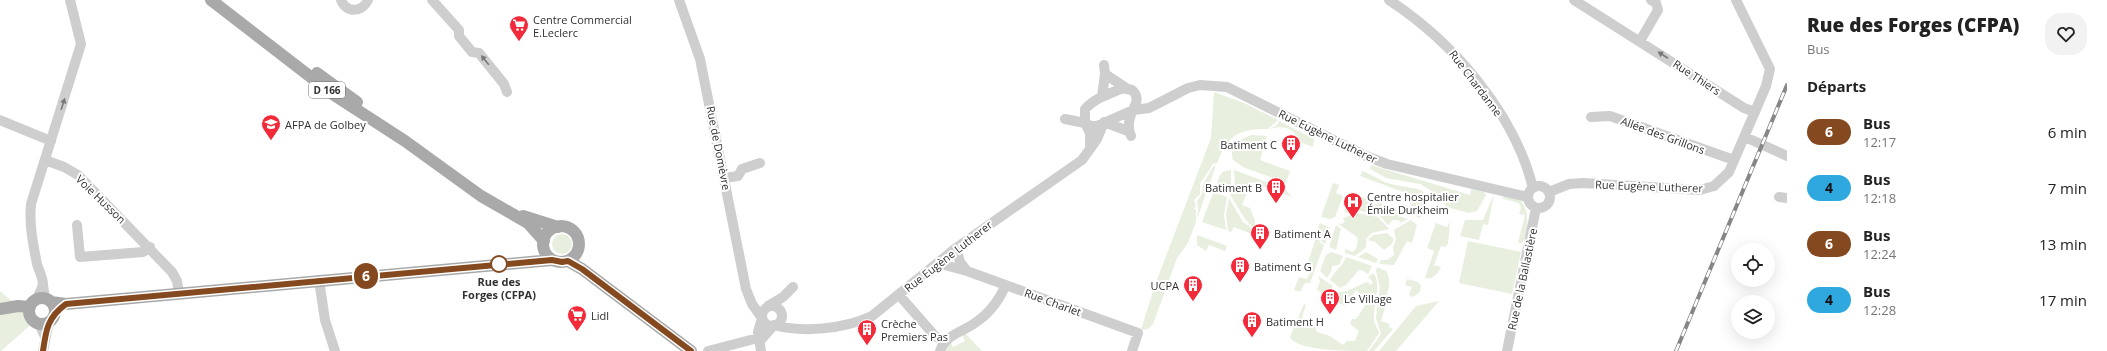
<!DOCTYPE html>
<html lang="fr">
<meta charset="utf-8">
<style>
body{margin:0;font-family:"Open Sans",sans-serif;background:#f2f2f2;color:#222;height:100vh;display:flex;flex-direction:column;font-size:15px;white-space:nowrap}
*{box-sizing:border-box;margin:0}
p{font-size:13px;color:#767676}
.icon{flex:none;width:22px;height:22px;fill:none;stroke:currentColor;stroke-width:2;stroke-linecap:round;stroke-linejoin:round}
.map{position:relative;flex:1;overflow:hidden}
.details{display:flex;flex-direction:column;background:#fff;width:320px}
.details>*{flex:none}
.badge{padding:0 8px;border-radius:13px;font-size:14px;line-height:26px}
.buttons{position:absolute;left:1731px;top:243px;display:grid;gap:8px}
.buttons a{display:grid;place-items:center;width:44px;height:44px;border-radius:50%;background:#fff;box-shadow:0 4px 16px #0002;font-size:20px}
.map>.badge{position:absolute;translate:-50% -50%;box-shadow:0 0 0 2px #fff}
h2{padding:0 20px;font-size:15px;line-height:36px}
.round{display:grid;place-items:center;flex:none;width:42px;height:42px;border-radius:16px;background:#f2f2f2}
.head{display:flex;align-items:center;justify-content:space-between;height:68px;padding:0 20px}
h1{font-size:19px;font-weight:800;line-height:30px}
ul{padding:0;list-style:none}
li{display:flex;align-items:center;gap:12px;height:56px;padding:0 20px}
li div{flex:1}
li b{display:block;font-size:15px}
li em{font-style:normal}
li .badge{min-width:44px;font-weight:700;text-align:center}
main{display:flex;flex:1;min-height:0}
.map>svg:first-child{display:block}
.green{fill:#e8efdf}
.lines{fill:none;stroke-linecap:round;stroke-linejoin:round}
.minor{stroke:#cecece;stroke-width:10}
.major{stroke:#a9a9a9;stroke-width:12}
.rail-casing{stroke:#868686;stroke-width:4}
.rail{stroke:#fff;stroke-width:2.5;stroke-dasharray:8;stroke-linecap:butt}
.oneway{fill:#787878}
.line-casing{stroke:#fff;stroke-width:9}
.line{stroke:#85491f;stroke-width:6}
.stop-dot{fill:#fff;stroke:#85491f;stroke-width:2}
.labels{text-anchor:middle;dominant-baseline:central;stroke-width:4;stroke-linejoin:round;paint-order:stroke}
.shield{fill:#fff;stroke:#6f6f6f;stroke-width:1}
.shield-label{font-size:10px;font-weight:bold;fill:#313131}
.poi-label{font-size:11px;fill:#313131;stroke:#fff;text-anchor:start}
.street-label{font-size:11px;fill:#313131;stroke:#fff}
.stop-label{font-size:11px;font-weight:bold;fill:#313131;stroke:#fff}
</style>
<main>
<div class="map">
<svg width="1787" height="351" viewBox="0 0 1787 351">
<rect width="100%" height="100%" fill="#fff"/>
<path class="green" d="M 1214,92 L 1244,103 L 1278,120 L 1268,129 C 1239,128 1227,136 1217,163 L 1213,164 L 1200,184 L 1200,194 L 1194,200 L 1196,207 L 1193,208 L 1196,210 L 1196,222 L 1188,243 L 1177,258 L 1153,324 L 1148,329 L 1141,330 L 1155,285 L 1211,138 Z
M 1279,121 L 1314,139 L 1313,147 L 1300,142 C 1294,128 1284,125 1270,129 L 1277,125 Z
M 1251,135 L 1267,136 L 1260,160 L 1290,171 L 1286,183 L 1243,167 L 1233,160 C 1228,147 1240,139 1251,135 Z
M 1216,165 L 1197,219 L 1198,208 L 1197,201 L 1202,194 L 1203,184 L 1213,167 Z
M 1371,165 L 1470,195 L 1471,189 L 1484,192 L 1486,195 L 1477,211 L 1469,213 L 1447,207 L 1430,190 L 1420,184 L 1386,178 L 1370,169 Z
M 1231,170 L 1231,188 L 1227,190 L 1221,189 L 1219,194 L 1227,197 L 1224,215 L 1226,230 L 1202,222 L 1220,175 L 1224,171 Z
M 1234,170 L 1285,189 L 1292,197 L 1251,182 L 1242,205 L 1250,208 L 1255,221 L 1255,228 L 1253,228 L 1245,219 L 1229,193 L 1235,187 Z
M 1362,171 C 1372,174 1380,181 1391,184 C 1413,190 1438,184 1421,216 L 1420,218 L 1408,213 L 1414,196 L 1360,176 Z
M 1333,183 L 1339,185 L 1336,193 L 1343,196 L 1335,217 L 1330,219 L 1321,217 Z
M 1494,194 L 1488,225 L 1483,224 L 1479,240 L 1460,236 L 1465,220 L 1483,220 Z
M 1349,196 L 1361,200 L 1362,197 L 1367,199 L 1366,201 L 1369,202 L 1370,200 L 1375,201 L 1374,204 L 1377,205 L 1378,202 L 1382,204 L 1382,207 L 1385,208 L 1386,205 L 1390,207 L 1389,210 L 1392,211 L 1394,208 L 1397,210 L 1398,216 L 1408,219 L 1400,223 L 1399,220 L 1393,220 L 1388,225 L 1379,215 L 1361,211 L 1347,213 L 1344,211 Z
M 1504,196 L 1520,200 C 1530,210 1529,232 1522,243 L 1518,243 L 1525,215 L 1519,214 L 1521,208 L 1519,203 L 1504,199 L 1502,198 Z
M 1229,198 L 1243,222 L 1254,230 L 1252,234 L 1234,227 L 1231,232 L 1228,231 L 1226,214 Z
M 1357,213 L 1378,217 L 1389,229 L 1372,233 L 1366,239 C 1368,250 1362,250 1355,256 L 1345,253 L 1345,250 L 1346,249 L 1352,252 C 1358,249 1358,243 1357,237 L 1337,223 L 1341,224 L 1345,222 L 1343,218 Z
M 1411,220 L 1417,225 L 1412,243 L 1407,241 L 1394,265 L 1379,264 L 1381,260 L 1387,260 L 1394,255 L 1393,247 L 1396,240 L 1394,230 Z
M 1450,222 L 1448,244 L 1445,247 L 1441,246 L 1434,265 L 1441,267 C 1438,274 1432,280 1425,278 L 1434,251 L 1427,248 L 1436,223 L 1447,227 Z
M 1320,223 L 1330,228 L 1325,244 L 1321,241 L 1324,232 L 1321,230 L 1317,232 Z
M 1336,225 L 1341,229 L 1336,250 L 1330,247 L 1330,244 Z
M 1320,232 L 1323,234 L 1319,242 L 1324,245 L 1310,283 L 1305,283 L 1300,292 L 1294,290 L 1299,277 L 1307,279 L 1311,270 L 1306,268 L 1317,235 Z
M 1387,233 L 1394,239 L 1392,244 L 1384,250 L 1375,242 L 1368,240 L 1373,235 Z
M552 244a10 10 0 1 1 20 0a10 10 0 1 1-20 0Z
M 1197,235 L 1227,246 L 1225,251 L 1209,245 L 1206,251 L 1197,245 Z
M 1468,241 L 1521,252 L 1512,294 L 1459,283 Z
M 1331,252 L 1343,256 L 1339,265 L 1332,266 L 1331,272 L 1327,278 L 1320,271 L 1326,255 Z
M 1366,252 L 1378,259 L 1376,263 L 1358,257 Z
M 1346,257 L 1372,266 L 1368,274 L 1362,270 L 1359,270 L 1346,285 L 1340,288 L 1330,280 C 1335,270 1342,267 1346,257 Z
M 1377,267 L 1386,271 C 1393,283 1387,294 1382,306 L 1385,307 L 1381,321 L 1390,324 L 1389,327 L 1393,329 L 1374,351 L 1369,351 L 1381,334 L 1376,318 L 1380,287 L 1376,271 Z
M 1373,273 C 1383,282 1372,308 1374,321 C 1375,325 1378,329 1379,333 L 1367,351 C 1350,351 1295,351 1290,337 L 1304,304 L 1306,305 L 1302,317 L 1307,319 L 1306,321 L 1315,327 L 1317,332 L 1330,336 L 1343,345 L 1347,341 L 1355,341 L 1359,331 L 1350,324 L 1352,319 L 1356,319 L 1369,300 L 1356,290 L 1345,306 L 1333,301 L 1339,292 L 1347,291 L 1367,282 L 1371,285 L 1373,282 L 1368,277 Z
M 1318,276 L 1333,286 L 1328,297 L 1317,290 L 1320,281 Z
M 1407,279 L 1418,282 L 1421,286 L 1420,292 L 1413,297 L 1409,295 L 1412,287 L 1405,285 Z
M 0,291 L 35,321 L 1,351 L 0,351 Z
M 1439,301 L 1396,351 L 1379,351 L 1416,306 Z
M 966,334 L 982,351 L 946,351 L 950,341 L 953,347 L 965,341 L 962,335 Z"/>
<g class="lines">
<path class="minor" d="M 341,0 C 346,13 362,13 368,0
M 432,0 L 459,30 L 459,36 L 472,52 L 479,53 L 504,84 L 507,92
M 679,0 L 700,59 L 746,289 L 752,304 L 762,318 L 758,332 L 761,351
M 1389,0 C 1453,42 1514,112 1533,188
M 1574,0 L 1744,108 L 1755,112
M 1640,41 L 1658,10 L 1656,3 L 1651,0
M 1105,74 L 1126,88
M 1123,88 L 1132,90 C 1139,96 1137,102 1133,110 L 1097,126 L 1091,126 L 1085,123 L 1085,109 C 1095,98 1109,94 1123,88 Z
M 1102,97 L 1105,74 L 1104,65
M 1591,117 L 1610,116 L 1734,160
M 1065,119 L 1085,123 L 1090,133 L 1090,148
M 0,120 L 51,141
M 1131,136 C 1127,127 1129,118 1133,110 L 1149,108 L 1188,88 L 1200,85 L 1227,87 L 1366,156 L 1387,164 L 1528,197
M 1745,137 L 1787,156
M 45,160 L 64,167 L 78,175 L 172,272 L 177,281 L 179,293
M 725,178 L 738,176 L 742,169 L 760,163
M1528 197a11 11 0 1 1 22 0a11 11 0 1 1-22 0Z
M 1549,192 L 1569,184 L 1583,183 L 1700,190 L 1714,186 L 1729,172 L 1766,86 L 1770,69 L 1736,0
M 1779,197 L 1787,198
M 77,225 L 80,257 L 143,252 L 150,247
M 937,263 L 967,271 L 960,262 L 956,248
M 967,271 L 1138,333 L 1132,351
M 319,280 L 325,320 L 335,351
M 43,285 C 43,277 39,271 37,264 C 33,244 29,224 31,204 L 81,44 L 70,0
M 899,295 L 935,336 L 944,341
M 37,299 L 43,285 L 45,299
M 768,306 L 783,297 L 793,287
M762 316a10 10 0 1 1 20 0a10 10 0 1 1-20 0Z
M 39,323 L 45,337
M 760,341 L 774,325 C 803,333 844,329 872,316 L 956,248 L 1082,160 L 1097,139 L 1104,122 L 1128,131
M 43,351 L 49,321
M 708,351 L 758,338
M 940,351 C 946,333 965,332 979,320 C 989,313 1002,297 1005,285
M 1507,351 L 1536,208"/>
<path class="major" d="M 211,0 L 334,95 L 405,141 L 481,196 L 528,223 L 544,241
M 317,73 L 357,102
M 523,216 L 558,227
M543 244a18 18 0 1 1 36 0a18 18 0 1 1-36 0Z
M 568,261 L 582,269 L 691,351
M29 311a13 13 0 1 1 26 0a13 13 0 1 1-26 0Z
M 51,302 L 66,304 L 552,260
M 0,309 L 18,306 L 30,307"/>
<g class="rail-casing">
<path id="rail" d="M 1676,351 L 1787,85"/>
</g>
<use href="#rail" class="rail"/>
</g>
<defs><path id="oneway-solid" d="M-6-.8H1V-3.2L6.5 0L1 3.2V.8H-6Z"/></defs>
<g class="oneway">
<use href="#oneway-solid" transform="translate(1663 55) rotate(-147)"/>
<use href="#oneway-solid" transform="translate(485 60) rotate(-129)"/>
<use href="#oneway-solid" transform="translate(63 104) rotate(-72)"/>
</g>
<g class="lines">
<g class="line-casing">
<path id="line" d="M 43,351 C 46,329 48,317 66,304 L 552,260 L 562,262 L 568,261 L 582,269 L 691,351"/>
</g>
<use href="#line" class="line"/>
</g>
<defs>
<g id="supermarket-pin" transform="scale(1)"><path d="M0 17L-7.5 6A9.5 9.5 0 1 1 7.5 6Z" fill="#f22a3a" stroke="#fff"/><path d="M-6-5.5h2.5l.6 2H6L4.5 2H-2.5L-4.4-4H-6ZM-1.5 3.2a1.3 1.3 0 1 0 .1 0ZM3 3.2a1.3 1.3 0 1 0 .1 0Z" fill="#fff"/></g>
<g id="university-pin" transform="scale(1)"><path d="M0 17L-7.5 6A9.5 9.5 0 1 1 7.5 6Z" fill="#f22a3a" stroke="#fff"/><path d="M0-5L7-2L0 1L-7-2ZM-4 1L0 2.5L4 1V4Q0 6-4 4Z" fill="#fff"/></g>
<g id="building-pin" transform="scale(1)"><path d="M0 17L-7.5 6A9.5 9.5 0 1 1 7.5 6Z" fill="#f22a3a" stroke="#fff"/><path d="M-4-6H4V6H1V3H-1V6H-4ZM-2.5-4.3h1.7v1.8h-1.7ZM.8-4.3h1.7v1.8H.8ZM-2.5-1h1.7V.8h-1.7ZM.8-1h1.7V.8H.8Z" fill="#fff"/></g>
<g id="hospital-pin" transform="scale(1)"><path d="M0 17L-7.5 6A9.5 9.5 0 1 1 7.5 6Z" fill="#f22a3a" stroke="#fff"/><path d="M-5-5h3v3.5h4V-5h3V5h-3V1.5h-4V5h-3Z" fill="#fff"/></g>
</defs>
<g fill-rule="evenodd">
<use href="#supermarket-pin" x="519" y="25"/>
<use href="#university-pin" x="271" y="124"/>
<use href="#building-pin" x="1291" y="144"/>
<use href="#building-pin" x="1276" y="187"/>
<use href="#hospital-pin" x="1353" y="202"/>
<use href="#building-pin" x="1260" y="233"/>
<use href="#building-pin" x="1240" y="266"/>
<use href="#building-pin" x="1193" y="285"/>
<use href="#building-pin" x="1330" y="298"/>
<use href="#supermarket-pin" x="577" y="315"/>
<use href="#building-pin" x="1252" y="321"/>
<use href="#building-pin" x="867" y="329"/>
</g>
<circle class="stop-dot" cx="499" cy="264" r="8"/>
<g class="labels">
<rect class="shield" x="309" y="82" width="36" height="16" rx="3"/>
<g class="shield-label">
<text x="327" y="90">D 166</text>
</g>
<g class="poi-label">
<text x="533" y="19">Centre Commercial<tspan x="533" dy="13">E.Leclerc</tspan></text>
<text x="285" y="124">AFPA de Golbey</text>
<text x="1277" y="144" text-anchor="end">Batiment C</text>
<text x="1262" y="187" text-anchor="end">Batiment B</text>
<text x="1367" y="196">Centre hospitalier<tspan x="1367" dy="13">Émile Durkheim</tspan></text>
<text x="1274" y="233">Batiment A</text>
<text x="1254" y="266">Batiment G</text>
<text x="1179" y="285" text-anchor="end">UCPA</text>
<text x="1344" y="298">Le Village</text>
<text x="591" y="315">Lidl</text>
<text x="1266" y="321">Batiment H</text>
<text x="881" y="323">Crèche<tspan x="881" dy="13">Premiers Pas</tspan></text>
</g>
<g class="street-label">
<text transform="translate(1697 77) rotate(33)">Rue Thiers</text>
<text transform="translate(1476 83) rotate(53)">Rue Chardanne</text>
<text transform="translate(1663 135) rotate(20)">Allée des Grillons</text>
<text transform="translate(1328 136) rotate(26)">Rue Eugène Lutherer</text>
<text transform="translate(719 148) rotate(79)">Rue de Domèvre</text>
<text transform="translate(1649 186) rotate(2)">Rue Eugène Lutherer</text>
<text transform="translate(101 199) rotate(44)">Voie Husson</text>
<text transform="translate(948 256) rotate(-38)">Rue Eugène Lutherer</text>
<text transform="translate(1522 279) rotate(-78)">Rue de la Ballastière</text>
<text transform="translate(1053 302) rotate(20)">Rue Charlet</text>
</g>
<g class="stop-label">
<text x="499" y="281">Rue des<tspan x="499" dy="13">Forges (CFPA)</tspan></text>
</g>
</g>
</svg>
<div class="buttons">
<a><svg class="icon" aria-label="locate" viewBox="0 0 24 24"><circle cx="12" cy="12" r="6"/><path d="M12 2v4M12 18v4M2 12h4M18 12h4"/></svg></a>
<a><svg class="icon" aria-label="layers" viewBox="0 0 24 24"><path d="M12 4l9 5-9 5-9-5zM3 14l9 5 9-5"/></svg></a>
</div>
<b class="badge" style="left:366px;top:276px;background:#85491f;color:#fff">6</b>
</div>
<section class="details">
<div class="head"><div><h1>Rue des Forges (CFPA)</h1><p>Bus</p></div><a class="round"><svg class="icon" aria-label="heart" viewBox="0 0 24 24"><path d="M12 20l-8-8c-3-5 5-10 8-4 3-6 11-1 8 4z"/></svg></a></div>
<h2>Départs</h2>
<ul>
<li><span class="badge" style="background:#85491f;color:#fff">6</span><div><b>Bus</b><p>12:17</p></div><em>6 min</em></li>
<li><span class="badge" style="background:#2ea8de;color:#111">4</span><div><b>Bus</b><p>12:18</p></div><em>7 min</em></li>
<li><span class="badge" style="background:#85491f;color:#fff">6</span><div><b>Bus</b><p>12:24</p></div><em>13 min</em></li>
<li><span class="badge" style="background:#2ea8de;color:#111">4</span><div><b>Bus</b><p>12:28</p></div><em>17 min</em></li>
</ul>
</section>
</main>
